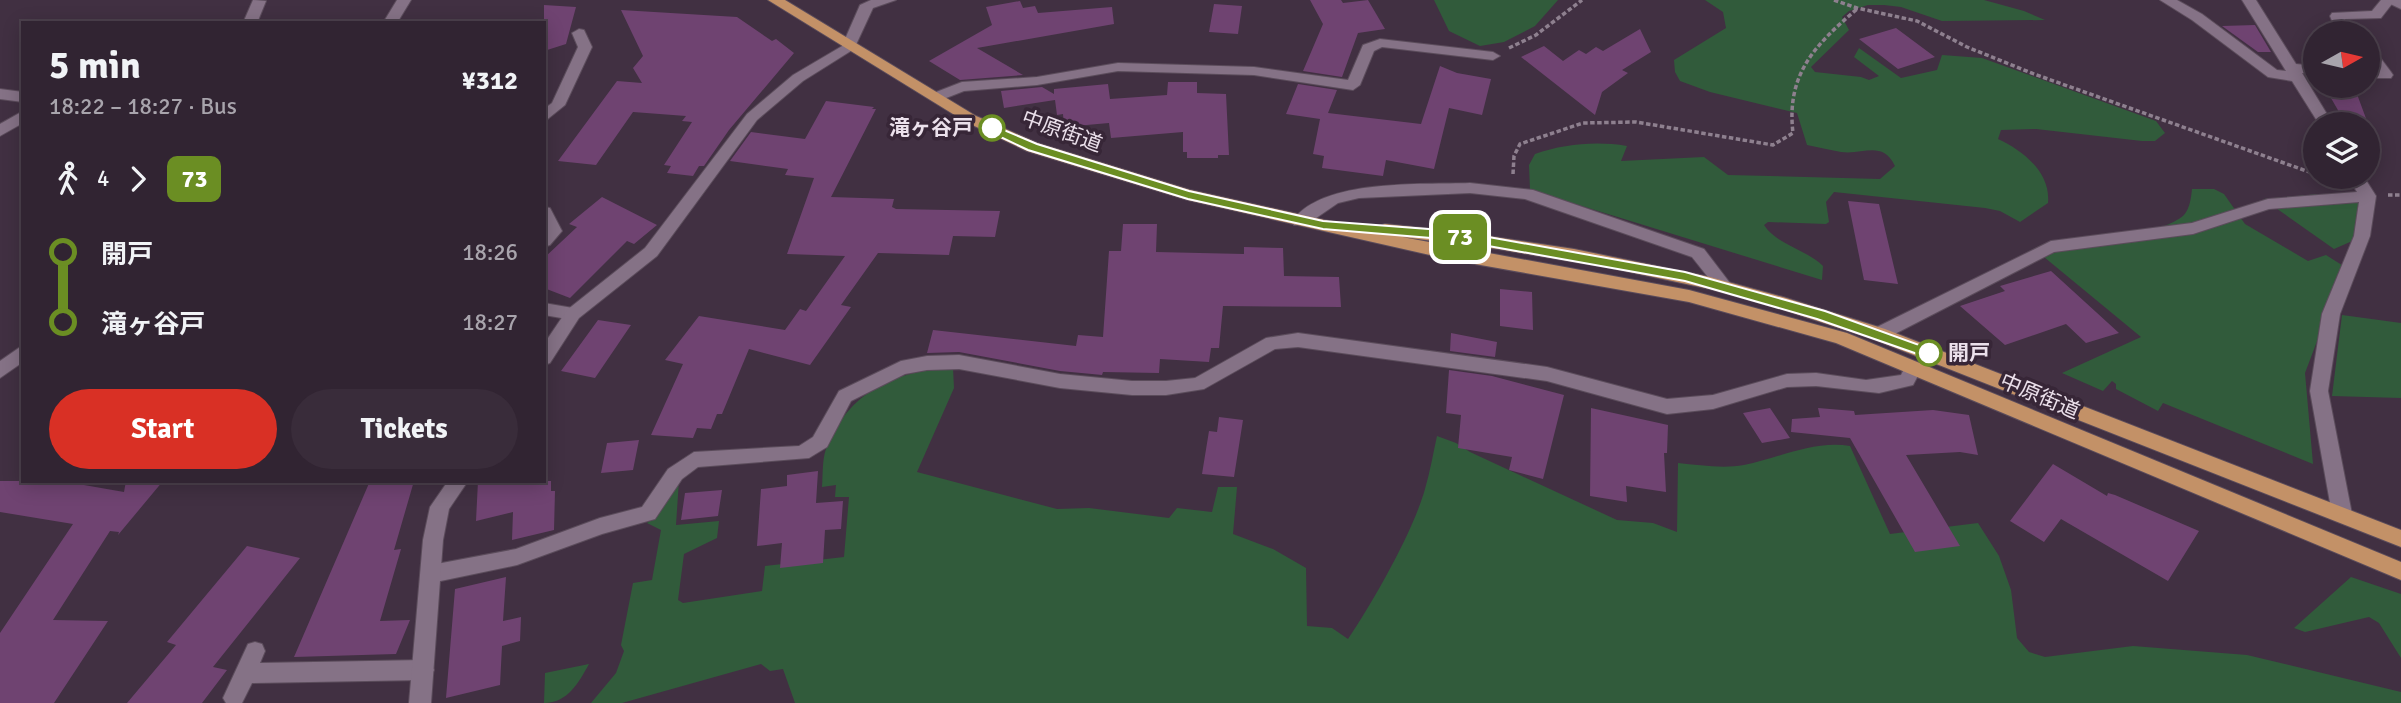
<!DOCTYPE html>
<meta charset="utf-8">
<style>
body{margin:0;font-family:Signika,"Noto Sans JP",sans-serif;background:#392c3a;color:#f1f3f6;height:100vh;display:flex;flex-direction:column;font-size:26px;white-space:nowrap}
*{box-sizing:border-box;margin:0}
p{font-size:23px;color:#a8a4ac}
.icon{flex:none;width:38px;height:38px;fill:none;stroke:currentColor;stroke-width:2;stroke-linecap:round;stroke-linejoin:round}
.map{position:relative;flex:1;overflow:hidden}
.details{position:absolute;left:21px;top:21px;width:525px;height:462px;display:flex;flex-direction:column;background:#312432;border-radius:0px;box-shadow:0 4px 18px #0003,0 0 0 2px #4c414d}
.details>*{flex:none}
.badge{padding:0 14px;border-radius:10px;font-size:24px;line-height:46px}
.needle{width:46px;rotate:82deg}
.buttons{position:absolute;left:2303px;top:21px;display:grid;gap:14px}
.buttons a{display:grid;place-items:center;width:77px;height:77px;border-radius:50%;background:#312432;box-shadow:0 4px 18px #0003,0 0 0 2px #4c414d;font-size:35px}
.map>.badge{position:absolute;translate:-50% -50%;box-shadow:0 0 0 4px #fff}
.legs{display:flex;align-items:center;gap:10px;height:77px;padding:0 28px;font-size:23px}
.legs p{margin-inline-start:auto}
.overview{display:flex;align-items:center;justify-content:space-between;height:119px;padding:0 28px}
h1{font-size:38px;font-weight:700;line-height:52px}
.cta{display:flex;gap:14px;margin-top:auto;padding:14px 28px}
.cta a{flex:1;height:80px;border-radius:42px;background:#d93025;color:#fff;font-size:28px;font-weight:700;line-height:80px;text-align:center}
.cta a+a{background:#392c3a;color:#f1f3f6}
ul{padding:0 28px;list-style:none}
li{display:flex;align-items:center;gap:24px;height:70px;font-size:26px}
li i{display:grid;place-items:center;width:10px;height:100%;margin:0 9px;background:currentColor}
li i::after{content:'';width:18px;height:18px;margin:-9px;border:5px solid;border-radius:50%;background:#312432}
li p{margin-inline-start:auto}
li:first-child i{background:linear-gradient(#0000 50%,currentColor 0)}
li:last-child i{background:linear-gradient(currentColor 50%,#0000 0)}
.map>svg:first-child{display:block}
.green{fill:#315b3b}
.building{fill:#6f4371}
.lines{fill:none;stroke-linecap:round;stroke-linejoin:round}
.service-casing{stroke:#5b4c5b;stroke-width:2}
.minor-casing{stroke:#5b4c5b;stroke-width:2}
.primary-casing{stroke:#5b4c5b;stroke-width:2}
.path{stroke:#8e808f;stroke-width:3.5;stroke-dasharray:4.5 2.5;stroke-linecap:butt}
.service{fill:#857286;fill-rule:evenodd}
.minor{fill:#857286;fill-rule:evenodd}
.primary{fill:#c39167;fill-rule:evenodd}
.line-1{fill:#6b8e23;stroke:#fff;stroke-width:2}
.stop-1-dot{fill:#fff;stroke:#6b8e23;stroke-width:3.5}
.labels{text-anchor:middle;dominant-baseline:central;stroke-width:7;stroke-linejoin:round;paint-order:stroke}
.stop-label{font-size:21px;font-weight:bold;fill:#ebe0eb;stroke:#372637;text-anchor:end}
.street-label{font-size:21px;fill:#ebe0eb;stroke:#372637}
</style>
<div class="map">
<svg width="2401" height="703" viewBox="0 0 2401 703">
<rect width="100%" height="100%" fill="#413042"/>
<path class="green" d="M 1434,0 L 1558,0 L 1535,26 L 1504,42 L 1480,46 L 1449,31 Z
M 1705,0 L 1984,0 L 2024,11 L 2045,20 L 1942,21 L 1901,7 L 1884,5 L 1868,5 L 1849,11 L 1842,17 L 1849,30 L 1811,67 L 1815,72 L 1861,77 L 1869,80 L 1879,76 L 1854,57 L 1859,48 L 1901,78 L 1937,70 L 1942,55 L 1982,58 L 2156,121 L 2165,133 L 2155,141 L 2142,141 L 2036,129 L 2001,130 L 1998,139 C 2022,150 2051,172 2048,203 L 2020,222 L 2000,211 L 1985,208 L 1834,192 L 1826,202 L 1829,222 L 1826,224 L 1768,222 L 1764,225 C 1777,245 1806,249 1823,266 L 1822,280 L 1530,190 L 1529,165 L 1535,154 C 1564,144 1596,141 1627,146 L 1621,161 L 1704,157 L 1728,175 L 1880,179 L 1895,166 C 1882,140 1864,155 1841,152 C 1829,150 1818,147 1807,145 L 1797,113 L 1710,92 L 1680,81 L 1675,72 L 1674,60 L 1726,28 L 1723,12 Z
M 2192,189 L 2214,189 L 2224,194 L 2245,224 L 2308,261 L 2326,255 L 2345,267 L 2305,373 L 2313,464 L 2163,403 L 2158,411 L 2116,389 L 2116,384 L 2112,381 L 2103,391 L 2062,373 L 2141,337 L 2044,257 L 2056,250 C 2086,244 2164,234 2184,215 C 2190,208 2191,198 2192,189 Z
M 2319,194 L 2345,194 L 2370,212 L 2366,235 L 2334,249 L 2263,199 Z
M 2342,315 L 2401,323 L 2401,398 L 2332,396 Z
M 953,368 L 954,388 L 917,472 L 1057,509 L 1089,508 L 1169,518 L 1177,508 L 1212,512 L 1218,487 L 1237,487 L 1233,534 L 1273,549 L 1306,568 L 1307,626 L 1332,628 L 1348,639 C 1373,602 1413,532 1425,489 C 1430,472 1433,454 1437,436 L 1456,443 L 1470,452 L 1617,520 L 1653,523 L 1677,532 L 1678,463 C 1699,465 1723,469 1744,465 C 1779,458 1814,440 1850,446 L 1890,534 L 1978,523 L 1999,556 L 2011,590 L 2017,638 L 2029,652 L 2045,657 L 2133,646 L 2247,655 L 2401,692 L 2401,703 L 795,703 L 783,669 L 770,671 L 761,664 L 622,703 L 591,703 L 616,673 L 624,651 L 621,645 L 633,583 L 652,580 L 661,530 L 647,523 L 662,510 L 679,480 L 676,525 L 719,521 L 717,538 L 684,554 L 678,600 L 683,603 L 762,591 L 765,566 L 844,557 L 849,497 L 835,497 L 836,485 L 822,487 C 823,475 822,460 826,449 C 848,392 895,370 953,368 Z
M 2351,577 L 2401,594 L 2401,658 L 2379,623 L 2369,617 L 2305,632 L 2294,628 Z
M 589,664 C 579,682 568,703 544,703 L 545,673 Z"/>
<path class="building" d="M 1310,0 L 1341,0 L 1343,3 L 1368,0 L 1385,29 L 1358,33 L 1342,77 L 1303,71 L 1323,24 Z
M 1020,1 L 1023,8 L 1035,6 L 1038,13 L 1112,7 L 1114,24 L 977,48 L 1023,75 L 960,80 L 929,61 L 992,25 L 986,7 Z
M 1214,4 L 1242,6 L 1238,34 L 1209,32 Z
M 544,5 L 576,7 L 566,44 L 544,51 Z
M 621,10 L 737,17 L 772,41 L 776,39 L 794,53 L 729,130 L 704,166 L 699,166 L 693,176 L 667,173 L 671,166 L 664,165 L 692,122 L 682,121 L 686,116 L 633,112 L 596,165 L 558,161 L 617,81 L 642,83 L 633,68 L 643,56 Z
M 2255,25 L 2271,52 L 2258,52 L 2222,26 Z
M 1896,28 L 1935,57 L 1898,69 L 1859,39 Z
M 1640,29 L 1651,52 L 1622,70 L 1628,73 L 1602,92 L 1595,115 L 1521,57 L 1544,46 L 1563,61 L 1579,50 L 1586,54 L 1596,47 L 1603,51 Z
M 1440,66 L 1457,73 L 1491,79 L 1482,115 L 1449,108 L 1434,169 L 1386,160 L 1383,176 L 1322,168 L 1324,156 L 1313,154 L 1320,119 L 1286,114 L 1298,84 L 1337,90 L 1328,113 L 1421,124 Z
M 1168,82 L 1197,82 L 1197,93 L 1226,94 L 1229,155 L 1218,155 L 1218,158 L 1187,158 L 1187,152 L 1183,152 L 1183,132 L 1111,138 L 1109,123 L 1064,127 L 1063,114 L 1057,115 L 1055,100 L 1004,108 L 1001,91 L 1042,87 L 1054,94 L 1054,89 L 1108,84 L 1110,99 L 1167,95 Z
M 2324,86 L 2354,86 L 2381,159 L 2370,164 L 2368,124 L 2346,124 Z
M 826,101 L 874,107 L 872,109 L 876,109 L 831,197 L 894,199 L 892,207 L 896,209 L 1000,211 L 995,237 L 953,236 L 949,255 L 878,253 L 841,305 L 851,307 L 810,365 L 749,349 L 722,414 L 717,414 L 711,429 L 697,428 L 693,438 L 651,435 L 683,364 L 665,360 L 699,316 L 785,330 L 800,309 L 806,311 L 845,256 L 787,254 L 814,178 L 785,175 L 788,169 L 730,161 L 751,132 L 805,139 Z
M 602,197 L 657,225 L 634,244 L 627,241 L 570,298 L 544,288 L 544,258 L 577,227 L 569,224 Z
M 1848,201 L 1879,204 L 1898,284 L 1864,280 Z
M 1123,224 L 1157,224 L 1156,252 L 1244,254 L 1244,247 L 1283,248 L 1284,276 L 1339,277 L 1341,307 L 1223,306 L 1219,348 L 1211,348 L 1209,362 L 1160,359 L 1159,373 L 1103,372 L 1102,375 L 1092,374 L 1060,371 L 959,352 L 927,353 L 933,330 L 1076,346 L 1078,335 L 1103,337 L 1109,251 L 1121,251 Z
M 2051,271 L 2119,333 L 2086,343 L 2066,324 L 2005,345 L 1960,306 L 2005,291 L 2000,286 Z
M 1500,289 L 1532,292 L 1533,330 L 1500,326 Z
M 598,320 L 631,325 L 595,378 L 561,371 Z
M 1451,333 L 1497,342 L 1495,357 L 1450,351 Z
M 1449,370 L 1492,376 L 1564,395 L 1543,479 L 1509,470 L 1512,457 L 1458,448 L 1461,415 L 1446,413 Z
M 1591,408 L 1668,425 L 1667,453 L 1664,453 L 1666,492 L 1626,486 L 1627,502 L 1590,496 Z
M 1770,408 L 1790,438 L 1762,443 L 1743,413 Z
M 1818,408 L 1854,411 L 1855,415 L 1933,410 L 1969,415 L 1978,455 L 1960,452 L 1906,455 L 1960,546 L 1915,552 L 1850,438 L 1791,432 L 1792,419 L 1820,417 Z
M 1219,417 L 1243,420 L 1234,477 L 1202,474 L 1209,431 L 1217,432 Z
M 639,440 L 633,470 L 601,473 L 607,443 Z
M 2053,464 L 2107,496 L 2108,493 L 2115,495 L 2199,531 L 2168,581 L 2061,519 L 2044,542 L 2010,521 Z
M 818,471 L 816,503 L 843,501 L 841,529 L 825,530 L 823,563 L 780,568 L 782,543 L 757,546 L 761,489 L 787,486 L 787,475 Z
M 0,481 L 61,481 L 124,492 L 126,481 L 163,481 L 118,535 L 119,532 L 110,531 L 53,620 L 108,621 L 54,703 L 0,703 L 0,633 L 73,524 L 0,512 Z
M 370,481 L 414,481 L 394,550 L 401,549 L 380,621 L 410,620 L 396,654 L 294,657 Z
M 478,481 L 551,481 L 551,491 L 555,491 L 554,530 L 512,540 L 513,512 L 476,521 Z
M 722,490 L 718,516 L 681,520 L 685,493 Z
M 247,546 L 300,558 L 213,667 L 227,670 L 202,703 L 127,703 L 176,645 L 167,642 Z
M 506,577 L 503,621 L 521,617 L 520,641 L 502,646 L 500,685 L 446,698 L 455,589 Z"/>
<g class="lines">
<g class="service-casing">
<path id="service" d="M 871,0 L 896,0 L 873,8 L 854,49 L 844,49 L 842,46 L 860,5 Z
M 2160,0 L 2177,0 L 2202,14 L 2277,70 L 2286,71 L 2242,0 L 2256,0 L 2296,64 L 2315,66 L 2315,74 L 2302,73 L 2333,124 L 2319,124 L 2292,81 L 2268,77 L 2192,20 Z
M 2381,0 L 2395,0 L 2381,18 L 2345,19 L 2351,33 L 2337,33 L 2330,16 L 2332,13 L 2372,11 Z
M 579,29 L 584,30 L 592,47 L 565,105 L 544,122 L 544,109 L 552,103 L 578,47 L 572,33 Z
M 1380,39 L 1493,52 L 1500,56 L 1493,60 L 1382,47 L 1374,51 L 1360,85 L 1353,90 L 1254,75 L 1118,71 L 1037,85 L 964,91 L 936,102 L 929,97 L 931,94 L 962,82 L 1037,77 L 1118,63 L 1254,67 L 1348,80 L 1363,45 Z
M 2368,47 L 2373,48 L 2391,72 L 2393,75 L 2391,78 L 2368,78 L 2368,70 L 2375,70 L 2368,60 Z
M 2348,177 L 2364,177 L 2376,196 L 2370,236 L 2340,314 L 2328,391 L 2352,514 L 2349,520 L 2342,522 L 2335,520 L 2332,514 L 2310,391 L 2322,314 L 2354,236 L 2359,202 L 2269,209 L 2193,234 L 2054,252 L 1885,339 L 1873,339 L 1870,334 L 1873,329 L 2051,241 L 2192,223 L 2268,199 L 2357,192 Z
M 544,207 L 550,208 L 562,231 L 550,245 L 544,247 Z
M 544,303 L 573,308 L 582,314 L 573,320 L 544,315 Z
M 1298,333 L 1547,367 L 1667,399 L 1713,395 L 1787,374 L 1816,373 L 1866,380 L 1901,375 L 1907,363 L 1919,363 L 1922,368 L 1913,385 L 1879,393 L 1816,386 L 1787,387 L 1713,409 L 1667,414 L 1547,381 L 1298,347 L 1275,349 L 1204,389 L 1166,395 L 1132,395 L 1060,388 L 959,369 L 927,370 L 905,374 L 851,401 L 827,447 L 809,458 L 698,467 L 682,479 L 655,519 L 602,534 L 517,565 L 431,583 L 424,580 L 421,574 L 424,568 L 431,565 L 516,549 L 600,518 L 642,507 L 668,469 L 694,452 L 799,446 L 813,437 L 839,391 L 901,361 L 927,356 L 959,355 L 1060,374 L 1132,381 L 1166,381 L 1195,378 L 1266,338 Z
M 255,642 L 262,644 L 265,651 L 260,663 L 423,660 L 430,663 L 434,670 L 430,677 L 423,680 L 252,683 L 242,703 L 226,703 L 223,698 L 248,644 Z"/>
</g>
<g class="minor-casing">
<path id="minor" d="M 253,0 L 266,1 L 257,23 L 243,23 Z
M 397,0 L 411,0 L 397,23 L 383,23 Z
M 2382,0 L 2401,0 L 2401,9 Z
M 849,42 L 854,43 L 854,49 L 803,81 L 757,120 L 657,256 L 579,318 L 550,363 L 544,365 L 544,344 L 567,310 L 645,248 L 747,114 L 793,75 Z
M 0,89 L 23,92 L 23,102 L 0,99 Z
M 23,111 L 23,123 L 0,136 L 0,124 Z
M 1470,183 L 1533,190 L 1704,249 L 1733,287 L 1725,293 L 1719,291 L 1692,257 L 1525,199 L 1470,193 L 1359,198 L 1338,203 L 1306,225 L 1294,225 L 1292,221 C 1323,178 1422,185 1470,183 Z
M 23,345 L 23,362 L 0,378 L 0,361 Z
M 448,481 L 468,481 L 449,509 L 443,540 L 431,703 L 409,703 L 423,540 L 430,507 Z"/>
</g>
<g class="primary-casing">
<path id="primary" d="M 768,0 L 785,0 L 976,116 L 1037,143 L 1190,190 L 1378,232 L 1379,226 L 1385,224 L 1461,232 L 1574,249 L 1710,277 L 1783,297 L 1885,329 L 2401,530 L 2401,547 L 1873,339 L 1778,308 L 1710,289 L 1611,268 L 1498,249 L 1402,237 L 1689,290 L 1847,333 L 2401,562 L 2401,580 L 1836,343 L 1689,302 L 1452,260 L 1188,200 L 1027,151 L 966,122 Z"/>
</g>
<path class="path" d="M 1834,0 L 1857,8 L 1917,21 L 1967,47 L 2034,74 L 2315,174
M 1509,48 L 1536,35 L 1582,0
M 1513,174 L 1514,156 L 1520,144 L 1583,123 L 1636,122 L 1773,145 L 1793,133 C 1786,74 1815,45 1857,9
M 2388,195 L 2401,195"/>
<use href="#service" class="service"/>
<use href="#minor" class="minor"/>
<use href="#primary" class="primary"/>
</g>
<path class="line-1" d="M 992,125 L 1037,144 L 1189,191 L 1323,221 L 1455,231 L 1685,272 L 1825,311 L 1933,350 L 1935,353 L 1929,358 L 1817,319 L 1685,281 L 1455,240 L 1323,229 L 1188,199 L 1028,150 L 988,131 L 988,126 Z"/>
<g class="stop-1-dot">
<circle cx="992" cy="128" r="12"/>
<circle cx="1929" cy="353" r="12"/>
</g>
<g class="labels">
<g class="stop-label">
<text x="973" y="128">滝ヶ谷戸</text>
<text x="1948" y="353" text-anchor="start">開戸</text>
</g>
<g class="street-label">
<text transform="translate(1062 131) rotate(20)">中原街道</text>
<text transform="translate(2040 396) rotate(23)">中原街道</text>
</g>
</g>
</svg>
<div class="buttons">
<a><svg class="needle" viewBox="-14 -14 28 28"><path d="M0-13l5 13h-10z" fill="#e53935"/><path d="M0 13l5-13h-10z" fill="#a8a4ac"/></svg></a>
<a><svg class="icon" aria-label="layers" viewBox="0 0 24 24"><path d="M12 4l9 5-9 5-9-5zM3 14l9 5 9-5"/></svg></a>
</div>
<b class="badge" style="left:1460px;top:237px;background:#6b8e23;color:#fff">73</b>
<section class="details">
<div class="overview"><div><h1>5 min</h1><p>18:22 – 18:27 · Bus</p></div><b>¥312</b></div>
<div class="legs"><svg class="icon" aria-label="walk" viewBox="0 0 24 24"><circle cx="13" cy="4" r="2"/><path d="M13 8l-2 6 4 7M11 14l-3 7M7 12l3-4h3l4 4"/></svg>4<svg class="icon" aria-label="forward" viewBox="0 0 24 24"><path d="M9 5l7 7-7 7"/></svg><b class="badge" style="background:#6b8e23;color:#fff">73</b></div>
<ul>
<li><i style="color:#6b8e23"></i><b>開戸</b><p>18:26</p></li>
<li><i style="color:#6b8e23"></i><b>滝ヶ谷戸</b><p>18:27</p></li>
</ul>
<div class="cta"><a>Start</a><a>Tickets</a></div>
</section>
</div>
